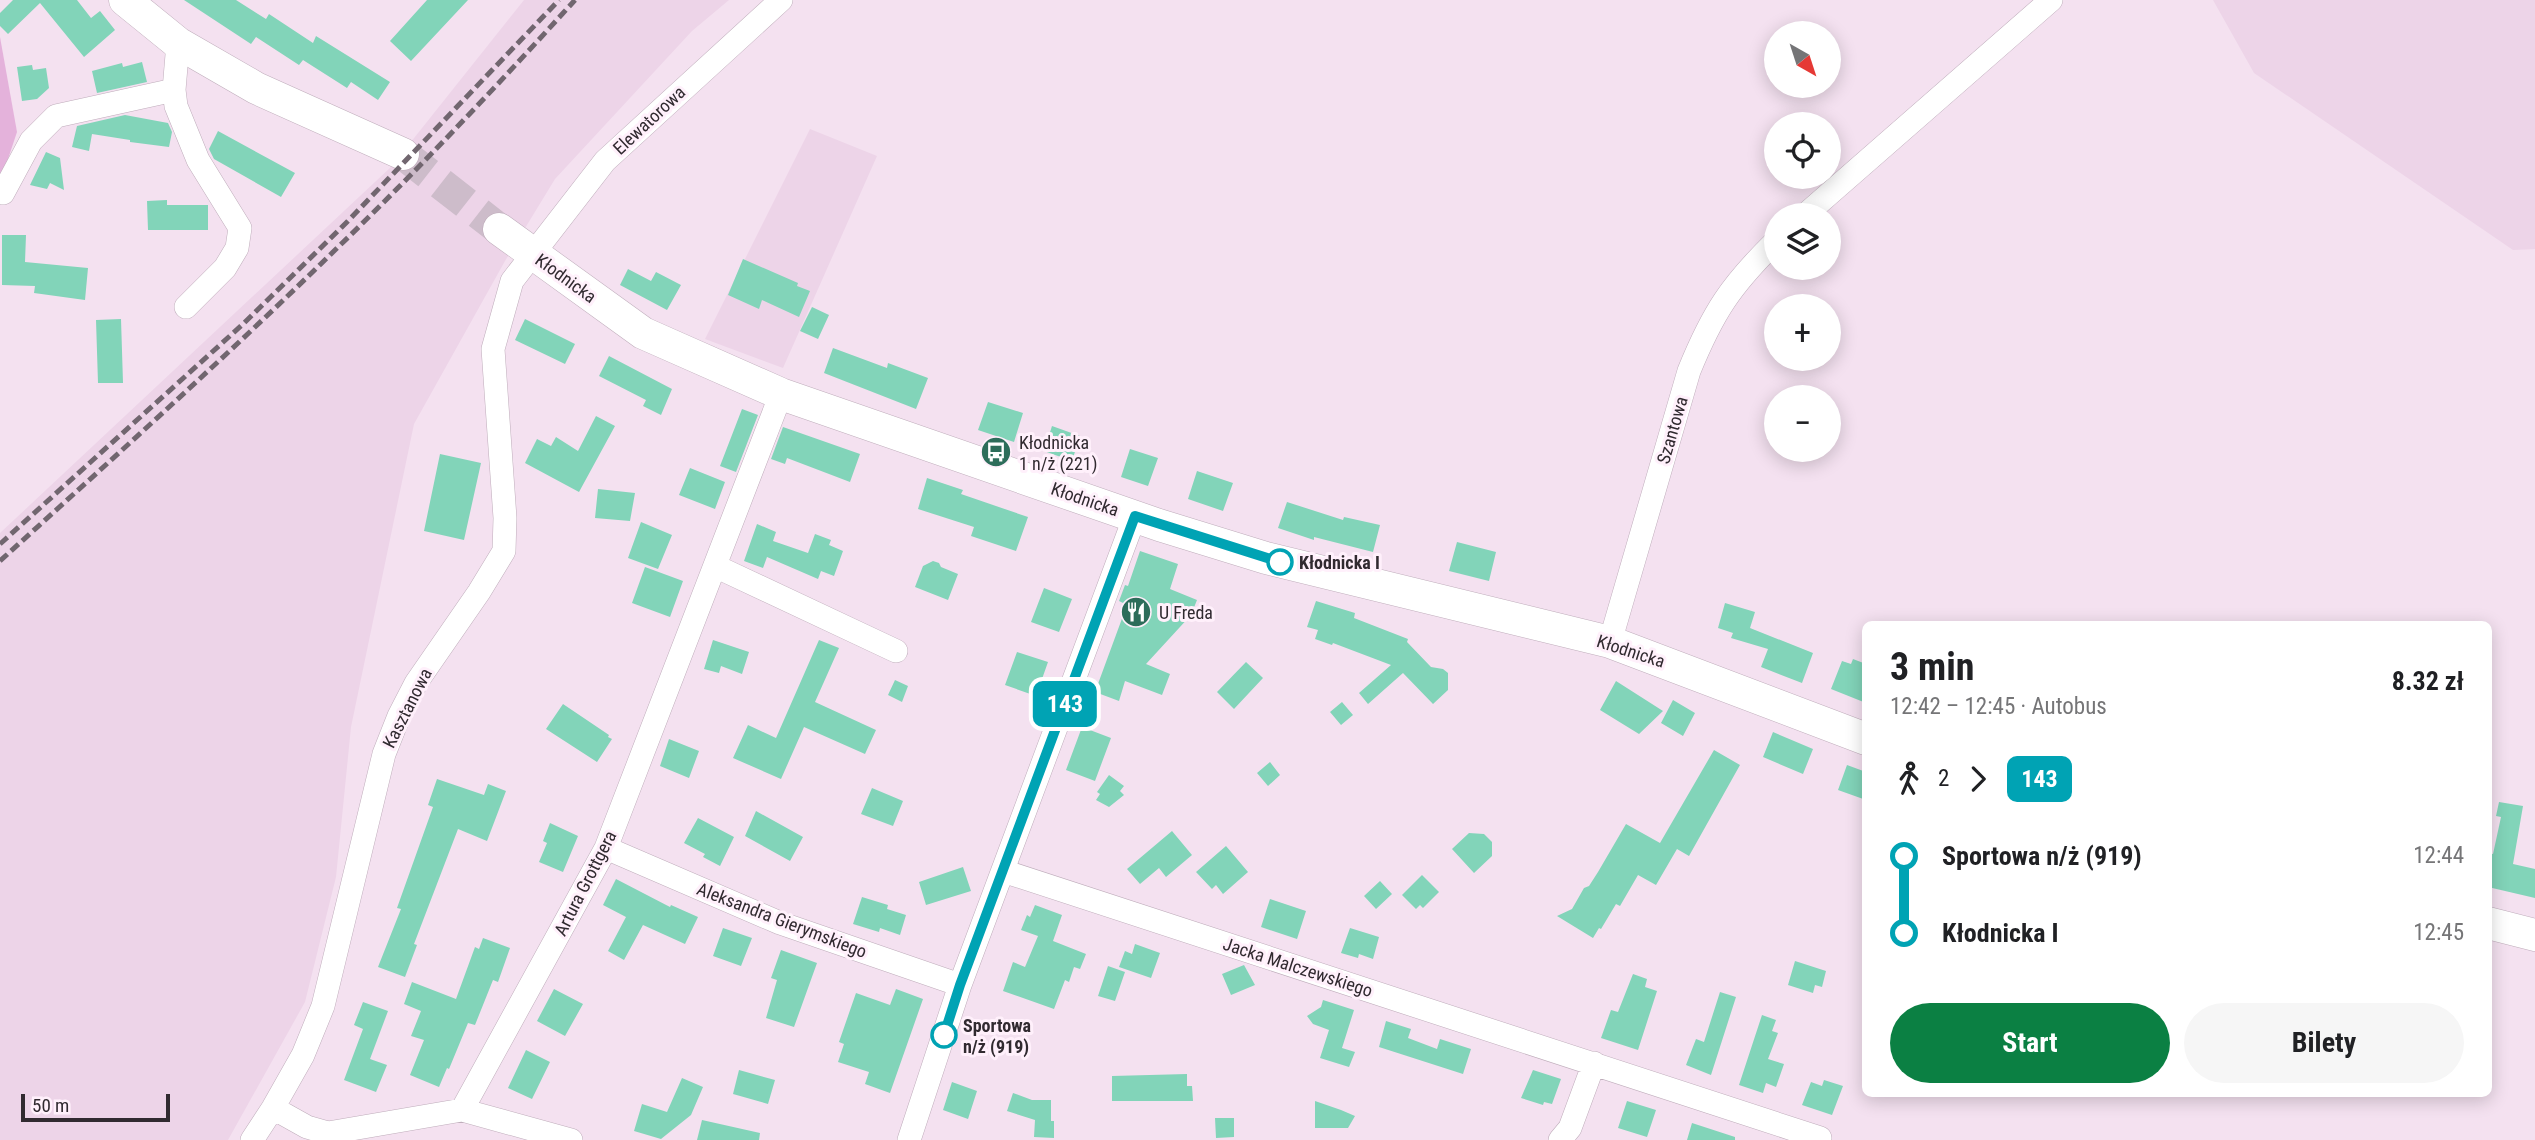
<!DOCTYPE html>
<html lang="pl">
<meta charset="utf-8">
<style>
body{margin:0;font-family:"Roboto Condensed",sans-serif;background:#f6f6f6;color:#202124;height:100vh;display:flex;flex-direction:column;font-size:26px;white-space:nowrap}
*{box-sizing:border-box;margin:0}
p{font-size:23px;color:#757577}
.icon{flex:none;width:38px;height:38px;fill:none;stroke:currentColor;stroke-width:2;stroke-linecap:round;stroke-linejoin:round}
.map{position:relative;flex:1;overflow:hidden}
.sheet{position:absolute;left:1862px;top:621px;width:630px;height:476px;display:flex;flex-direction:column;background:#fff;border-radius:10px;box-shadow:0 4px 18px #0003}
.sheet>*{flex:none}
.badge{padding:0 14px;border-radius:10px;font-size:24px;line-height:46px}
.needle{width:46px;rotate:141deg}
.tools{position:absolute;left:1764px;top:21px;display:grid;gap:14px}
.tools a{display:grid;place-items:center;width:77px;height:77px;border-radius:50%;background:#fff;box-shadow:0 4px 18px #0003;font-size:35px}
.scale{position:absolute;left:21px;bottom:18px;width:149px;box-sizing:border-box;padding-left:7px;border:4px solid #312a30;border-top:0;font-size:19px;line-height:24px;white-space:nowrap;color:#312a30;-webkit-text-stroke:5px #fff0fb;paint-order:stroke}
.map>.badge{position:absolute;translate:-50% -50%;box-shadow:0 0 0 4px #fff}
.legs{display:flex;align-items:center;gap:10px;height:77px;padding:0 28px;font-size:23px}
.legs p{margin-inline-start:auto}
.summary{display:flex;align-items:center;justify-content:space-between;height:119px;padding:0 28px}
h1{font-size:38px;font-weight:700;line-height:52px}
.action{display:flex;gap:14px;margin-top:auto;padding:14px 28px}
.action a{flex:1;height:80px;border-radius:42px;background:#0b8043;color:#fff;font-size:28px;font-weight:700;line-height:80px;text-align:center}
.action a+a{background:#f6f6f6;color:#202124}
ul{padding:0 28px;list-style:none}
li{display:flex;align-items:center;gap:24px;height:77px;font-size:26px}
li i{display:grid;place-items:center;width:10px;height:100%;margin:0 9px;background:currentColor}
li i::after{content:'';width:18px;height:18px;margin:-9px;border:5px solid;border-radius:50%;background:#fff}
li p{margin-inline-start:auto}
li:first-child i{background:linear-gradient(#0000 50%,currentColor 0)}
li:last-child i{background:linear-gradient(currentColor 50%,#0000 0)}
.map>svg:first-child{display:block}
.built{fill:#edd4e8}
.green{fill:#e4b2db}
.building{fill:#82d4b9}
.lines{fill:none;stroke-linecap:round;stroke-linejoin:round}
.secondary-tunnel{stroke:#cdbcca;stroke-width:32;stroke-dasharray:32 16;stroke-linecap:butt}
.street-casing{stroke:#bfadbb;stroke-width:24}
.secondary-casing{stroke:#bfadbb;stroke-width:33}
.street{stroke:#fff;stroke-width:23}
.secondary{stroke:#fff;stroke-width:32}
.rail{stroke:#71666f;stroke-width:5;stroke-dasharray:10 5;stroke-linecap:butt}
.line-1-casing{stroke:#fff;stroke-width:16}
.line-1{stroke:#00a3b4;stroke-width:10}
.stop-1-dot{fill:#fff;stroke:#00a3b4;stroke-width:3.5}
.labels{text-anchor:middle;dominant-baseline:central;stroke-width:6;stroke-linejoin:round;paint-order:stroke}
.street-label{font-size:18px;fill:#312a30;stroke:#fff0fb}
.poi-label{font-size:18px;fill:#312a30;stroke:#fff0fb;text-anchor:start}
.stop-label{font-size:18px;font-weight:bold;fill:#312a30;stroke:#fff0fb;text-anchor:start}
</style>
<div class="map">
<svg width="2535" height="1140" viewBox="0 0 2535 1140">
<rect width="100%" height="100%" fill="#f4e1f0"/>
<path class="built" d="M 524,0 L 729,0 L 692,31 L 555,179 L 505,261 L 414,424 L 351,727 L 336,877 L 305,1002 L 228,1140 L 0,1140 L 0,533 L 391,167 Z
M 2213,0 L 2535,0 L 2535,249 L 2513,250 L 2254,73 Z
M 810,129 L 877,156 L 783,368 L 705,339 Z"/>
<path class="green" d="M 0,37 L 17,132 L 0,183 Z"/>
<path class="building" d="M 13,0 L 77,0 L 91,18 L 100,11 L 115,30 L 84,57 L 40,3 L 8,34 L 0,26 L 0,13 Z
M 184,0 L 236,0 L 266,19 L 269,14 L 313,43 L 316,36 L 390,82 L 378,100 L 351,82 L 347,88 L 303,60 L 299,65 L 256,37 L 251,44 Z
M 427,0 L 468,0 L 411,61 L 390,41 Z
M 142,62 L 147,82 L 97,93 L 92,71 L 122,63 L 123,67 Z
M 32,65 L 33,70 L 46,68 L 49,88 L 37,99 L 22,101 L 17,67 Z
M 125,115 L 168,123 L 172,132 L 169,147 L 130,142 L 130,140 L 92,134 L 89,151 L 72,147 L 77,126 Z
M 218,131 L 295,173 L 281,197 L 214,159 L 209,149 Z
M 46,152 L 60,158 L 64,190 L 50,183 L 47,189 L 30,185 Z
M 167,200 L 167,205 L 208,205 L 208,230 L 148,230 L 147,201 Z
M 2,235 L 26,235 L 25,262 L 88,268 L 85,300 L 34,293 L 35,286 L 2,285 Z
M 743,259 L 798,283 L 797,286 L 810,291 L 799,317 L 762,300 L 759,309 L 728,295 Z
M 628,269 L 651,281 L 656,272 L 681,285 L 667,310 L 620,285 Z
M 812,307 L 829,315 L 818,339 L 800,331 Z
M 121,319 L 123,383 L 98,383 L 96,320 Z
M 525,319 L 575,344 L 565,364 L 515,340 Z
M 833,348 L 887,368 L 888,363 L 928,378 L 916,409 L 824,373 Z
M 609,356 L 672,389 L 661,415 L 643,406 L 646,400 L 599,376 Z
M 988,402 L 1023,413 L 1014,442 L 978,430 Z
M 742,409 L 758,415 L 736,472 L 720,466 Z
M 596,416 L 615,426 L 579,492 L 525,463 L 537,439 L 551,446 L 556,437 L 578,451 Z
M 1052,426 L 1080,436 L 1072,461 L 1044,451 Z
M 783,427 L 860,454 L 850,482 L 787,458 L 785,464 L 771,459 Z
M 1130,449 L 1158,458 L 1148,486 L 1121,477 Z
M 440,454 L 481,463 L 464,540 L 424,531 Z
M 690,468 L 725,482 L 715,509 L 679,495 Z
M 1197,471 L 1233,483 L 1223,511 L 1188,499 Z
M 927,478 L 963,490 L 961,494 L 1028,517 L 1016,551 L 971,536 L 974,527 L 918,509 Z
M 598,489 L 635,493 L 630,521 L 595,518 Z
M 1287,502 L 1343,520 L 1344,517 L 1380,525 L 1373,552 L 1314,537 L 1314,540 L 1278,528 Z
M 641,522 L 672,535 L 658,569 L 628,558 Z
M 757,524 L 776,532 L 773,541 L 808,553 L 815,534 L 831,540 L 829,545 L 843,551 L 834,576 L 821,571 L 818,579 L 767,557 L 763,568 L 744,561 Z
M 1457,542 L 1496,552 L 1489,581 L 1449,571 Z
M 1140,551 L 1178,564 L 1170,589 L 1197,600 L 1191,615 L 1146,664 L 1170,674 L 1162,695 L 1125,681 L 1119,701 L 1095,692 L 1127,605 L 1119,601 L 1125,585 L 1128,586 Z
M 933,561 L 939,563 L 941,567 L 958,574 L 948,600 L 915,587 L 923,566 Z
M 645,567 L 683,581 L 670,617 L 632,603 Z
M 1044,588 L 1072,599 L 1059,632 L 1031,622 Z
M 1316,601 L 1355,613 L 1354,618 L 1408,639 L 1407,642 L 1431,667 L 1443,669 L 1448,673 L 1448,690 L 1433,704 L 1403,673 L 1368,704 L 1359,693 L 1391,665 L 1333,643 L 1332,645 L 1315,639 L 1318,630 L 1307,627 Z
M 1725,603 L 1755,612 L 1750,628 L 1813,653 L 1802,683 L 1761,667 L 1768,649 L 1731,638 L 1733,633 L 1718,628 Z
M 713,640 L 749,652 L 742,674 L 721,666 L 719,673 L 704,669 Z
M 819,640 L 839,648 L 815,702 L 876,730 L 865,754 L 804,727 L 781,779 L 733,758 L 748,725 L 776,738 Z
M 1017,652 L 1048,662 L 1036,696 L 1005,685 Z
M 1853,659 L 1866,664 L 1866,703 L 1831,689 L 1842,661 L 1851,664 Z
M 1246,662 L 1263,678 L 1234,709 L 1217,692 Z
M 895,680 L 908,686 L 902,702 L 888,695 Z
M 1616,681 L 1663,711 L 1639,734 L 1600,710 Z
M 1673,700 L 1695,713 L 1683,736 L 1661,723 Z
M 1342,702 L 1353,715 L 1341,725 L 1330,712 Z
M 563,704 L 609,735 L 608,737 L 612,739 L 597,762 L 546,729 Z
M 1082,727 L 1111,738 L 1095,781 L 1066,770 Z
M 1773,732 L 1813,749 L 1803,774 L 1763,757 Z
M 669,739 L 699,751 L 689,778 L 660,766 Z
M 1714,750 L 1740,765 L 1689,856 L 1677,849 L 1656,885 L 1638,875 L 1620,906 L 1616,904 L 1601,929 L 1599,928 L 1593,938 L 1557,916 L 1572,909 L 1584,888 L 1589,886 L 1598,872 L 1626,824 L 1660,843 Z
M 1270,762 L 1280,775 L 1268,786 L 1257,773 Z
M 1847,765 L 1866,772 L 1866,800 L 1838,790 Z
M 1109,775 L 1124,786 L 1120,791 L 1124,795 L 1109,807 L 1096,800 L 1100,794 L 1097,792 Z
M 437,779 L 484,795 L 488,784 L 506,791 L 487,841 L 458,829 L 414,944 L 417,945 L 405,977 L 378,967 L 401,909 L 397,908 L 433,807 L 428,805 Z
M 872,788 L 903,801 L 893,826 L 861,814 Z
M 2499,802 L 2523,806 L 2513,864 L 2535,869 L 2535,898 L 2488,887 L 2488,853 L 2493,854 L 2501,817 L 2496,816 Z
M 756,811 L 803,837 L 790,861 L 745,836 Z
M 698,818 L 734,837 L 720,866 L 703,857 L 705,854 L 684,843 Z
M 550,823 L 578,836 L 563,872 L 539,862 L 547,843 L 543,841 Z
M 1172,831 L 1192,855 L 1166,877 L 1159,868 L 1140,884 L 1127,869 Z
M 1469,833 L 1484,834 L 1492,842 L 1492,856 L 1474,873 L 1452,849 Z
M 1226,846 L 1248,872 L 1223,894 L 1216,885 L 1212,889 L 1196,872 Z
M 963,867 L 971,891 L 926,905 L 919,882 Z
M 1422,875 L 1439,892 L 1423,908 L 1420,905 L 1416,909 L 1402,895 Z
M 616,879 L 670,907 L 671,905 L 698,917 L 685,944 L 643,925 L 624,960 L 608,951 L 626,917 L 603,905 Z
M 1380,881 L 1392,894 L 1376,909 L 1364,896 Z
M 862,897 L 888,905 L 887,909 L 906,915 L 900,935 L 880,928 L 879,932 L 853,924 Z
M 1270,899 L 1306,911 L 1297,939 L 1261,927 Z
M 1035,905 L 1062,915 L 1053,941 L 1086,954 L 1080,969 L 1074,967 L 1069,982 L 1065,980 L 1054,1009 L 1003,991 L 1013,962 L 1025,967 L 1038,936 L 1021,930 L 1027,915 L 1030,917 Z
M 723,928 L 752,938 L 741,966 L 713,956 Z
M 1350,928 L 1379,937 L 1373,959 L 1359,954 L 1358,958 L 1341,953 Z
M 483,938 L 510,948 L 498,982 L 493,980 L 475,1025 L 468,1023 L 449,1069 L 447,1068 L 439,1087 L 410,1075 L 424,1040 L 411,1036 L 421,1011 L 404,1004 L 412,982 L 456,999 L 475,947 L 479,949 Z
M 1135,944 L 1160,953 L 1151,978 L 1119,967 L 1125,951 L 1132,954 Z
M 781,950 L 817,963 L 794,1027 L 766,1018 L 777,980 L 771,978 Z
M 1795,961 L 1826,971 L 1822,987 L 1815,985 L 1813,993 L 1788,985 Z
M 1244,965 L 1255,985 L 1231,995 L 1222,974 Z
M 1108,966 L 1125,972 L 1115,1001 L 1098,996 Z
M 1633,974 L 1647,979 L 1645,987 L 1657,991 L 1638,1050 L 1601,1038 L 1611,1010 L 1618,1012 Z
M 554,989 L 583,1004 L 565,1036 L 537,1021 Z
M 896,989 L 923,999 L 890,1093 L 865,1084 L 869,1072 L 838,1062 L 844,1044 L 839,1042 L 856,993 L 890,1005 Z
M 1720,992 L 1736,997 L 1711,1075 L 1686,1065 L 1696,1039 L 1704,1042 Z
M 1323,1000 L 1354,1010 L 1342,1048 L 1355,1052 L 1349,1067 L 1320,1058 L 1329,1030 L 1313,1024 L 1307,1016 L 1321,1007 Z
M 363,1002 L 388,1011 L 370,1059 L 387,1065 L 376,1092 L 344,1080 L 363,1029 L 354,1025 Z
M 1762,1015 L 1776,1020 L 1772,1031 L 1778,1033 L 1768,1059 L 1784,1064 L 1776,1087 L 1766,1083 L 1763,1093 L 1739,1085 Z
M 1386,1021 L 1411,1029 L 1408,1038 L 1437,1049 L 1440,1039 L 1471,1049 L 1463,1074 L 1379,1047 Z
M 526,1050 L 550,1062 L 532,1099 L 508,1088 Z
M 739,1070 L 775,1080 L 768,1104 L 733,1094 Z
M 1533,1070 L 1561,1079 L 1552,1104 L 1544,1102 L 1543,1105 L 1521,1098 Z
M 1187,1074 L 1187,1086 L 1192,1086 L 1193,1101 L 1112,1101 L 1112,1076 Z
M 682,1078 L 703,1087 L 691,1115 L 661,1139 L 634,1131 L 642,1104 L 667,1112 Z
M 1824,1080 L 1843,1086 L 1832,1115 L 1802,1105 L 1811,1082 L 1822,1086 Z
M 952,1082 L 977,1091 L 968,1119 L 943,1110 Z
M 1013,1093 L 1032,1100 L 1051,1100 L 1051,1121 L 1054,1121 L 1054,1138 L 1034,1137 L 1035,1120 L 1007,1111 Z
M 1315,1101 L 1341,1110 L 1355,1116 L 1348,1128 L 1315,1128 Z
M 1627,1101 L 1656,1110 L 1647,1137 L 1618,1128 Z
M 1215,1118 L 1234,1118 L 1234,1137 L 1216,1138 Z
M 702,1120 L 760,1133 L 759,1140 L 697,1140 Z
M 1692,1123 L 1735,1137 L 1735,1140 L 1687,1140 Z"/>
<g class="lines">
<path class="secondary-tunnel" d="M 403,154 L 499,229"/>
<g class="street-casing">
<path id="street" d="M 178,43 L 174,90 L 176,106 L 198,160 L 240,228 L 237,248 L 225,268 L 186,307
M 3,193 L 31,141 L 56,116 L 174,90
M 1805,215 L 2051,0
M 715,566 L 896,651
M 1610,642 L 1689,371 C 1713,312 1731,285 1776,241
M 606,848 L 780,923 L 960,985
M 1003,871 L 1820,1138 L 1819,1140
M 273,1108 L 307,1127 L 328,1133 L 462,1110 L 571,1140
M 462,1110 L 606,848 L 781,394
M 252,1140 L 273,1108 L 303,1055 L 323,1006 L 384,754 L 399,716 L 416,683 L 479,592 L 504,551 L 505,518 L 493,349 L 512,281 L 605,161 L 781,0
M 909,1140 L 960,985 L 1135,516
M 1560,1140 L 1570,1128 L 1594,1063"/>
</g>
<g class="secondary-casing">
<path id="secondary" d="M 125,0 L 178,43 L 256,88 L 403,154
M 499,229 L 643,333 L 781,394 L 1159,525 L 1266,558 L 1610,642 L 1866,739
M 2488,923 L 2535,935"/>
</g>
<use href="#street" class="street"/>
<use href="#secondary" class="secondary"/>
<path class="rail" d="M 0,544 L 242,325 L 348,221 L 559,0
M 0,561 C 112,459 225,358 333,252 C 417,171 497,86 575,0"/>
</g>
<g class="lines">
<g class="line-1-casing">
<path id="line-1" d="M 944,1035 L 960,985 L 1135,516 L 1280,562"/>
</g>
<use href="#line-1" class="line-1"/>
</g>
<defs>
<g id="bus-disc" transform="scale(1.575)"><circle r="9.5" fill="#2d6d5a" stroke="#fff0fb"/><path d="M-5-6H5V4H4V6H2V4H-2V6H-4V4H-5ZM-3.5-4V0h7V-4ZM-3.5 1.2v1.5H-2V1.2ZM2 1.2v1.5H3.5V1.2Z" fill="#fff"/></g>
<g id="restaurant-disc" transform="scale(1.575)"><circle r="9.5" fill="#2d6d5a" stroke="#fff0fb"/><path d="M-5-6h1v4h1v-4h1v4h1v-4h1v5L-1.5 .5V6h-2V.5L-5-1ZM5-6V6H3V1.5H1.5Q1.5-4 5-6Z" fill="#fff"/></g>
</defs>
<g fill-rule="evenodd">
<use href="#bus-disc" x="996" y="452"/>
<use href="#restaurant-disc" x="1136" y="612"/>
</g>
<g class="stop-1-dot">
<circle cx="1280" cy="562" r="12"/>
<circle cx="944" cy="1035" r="12"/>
</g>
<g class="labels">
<g class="street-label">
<text transform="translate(649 120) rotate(-43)">Elewatorowa</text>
<text transform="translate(566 278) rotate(36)">Kłodnicka</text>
<text transform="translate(1672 430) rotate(-74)">Szantowa</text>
<text transform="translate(1085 499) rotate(19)">Kłodnicka</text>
<text transform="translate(1631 651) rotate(18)">Kłodnicka</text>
<text transform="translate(407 708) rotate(-63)">Kasztanowa</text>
<text transform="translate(585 883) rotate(-63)">Artura Grottgera</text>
<text transform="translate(782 920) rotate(21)">Aleksandra Gierymskiego</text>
<text transform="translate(1298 967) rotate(18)">Jacka Malczewskiego</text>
</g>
<g class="poi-label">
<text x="1019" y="442">Kłodnicka<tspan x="1019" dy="21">1 n/ż (221)</tspan></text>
<text x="1159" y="612">U Freda</text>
</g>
<g class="stop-label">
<text x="1299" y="562">Kłodnicka I</text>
<text x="963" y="1025">Sportowa<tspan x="963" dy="21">n/ż (919)</tspan></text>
</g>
</g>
</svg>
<div class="tools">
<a><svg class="needle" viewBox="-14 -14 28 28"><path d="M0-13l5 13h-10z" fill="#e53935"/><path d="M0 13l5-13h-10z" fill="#757577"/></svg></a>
<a><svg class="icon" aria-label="locate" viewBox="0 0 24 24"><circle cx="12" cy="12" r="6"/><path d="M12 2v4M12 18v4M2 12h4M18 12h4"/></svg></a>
<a><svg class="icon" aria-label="layers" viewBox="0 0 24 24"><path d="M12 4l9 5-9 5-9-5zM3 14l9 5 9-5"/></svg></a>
<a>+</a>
<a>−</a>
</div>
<div class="scale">50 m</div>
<b class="badge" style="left:1065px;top:704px;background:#00a3b4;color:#fff">143</b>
<section class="sheet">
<div class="summary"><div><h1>3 min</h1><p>12:42 – 12:45 · Autobus</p></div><b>8.32 zł</b></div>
<div class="legs"><svg class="icon" aria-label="walk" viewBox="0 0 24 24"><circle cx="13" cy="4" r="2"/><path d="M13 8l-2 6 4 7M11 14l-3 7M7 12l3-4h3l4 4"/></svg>2<svg class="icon" aria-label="forward" viewBox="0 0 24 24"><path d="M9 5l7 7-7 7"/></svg><b class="badge" style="background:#00a3b4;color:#fff">143</b></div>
<ul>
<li><i style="color:#00a3b4"></i><b>Sportowa n/ż (919)</b><p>12:44</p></li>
<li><i style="color:#00a3b4"></i><b>Kłodnicka I</b><p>12:45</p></li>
</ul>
<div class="action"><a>Start</a><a>Bilety</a></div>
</section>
</div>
